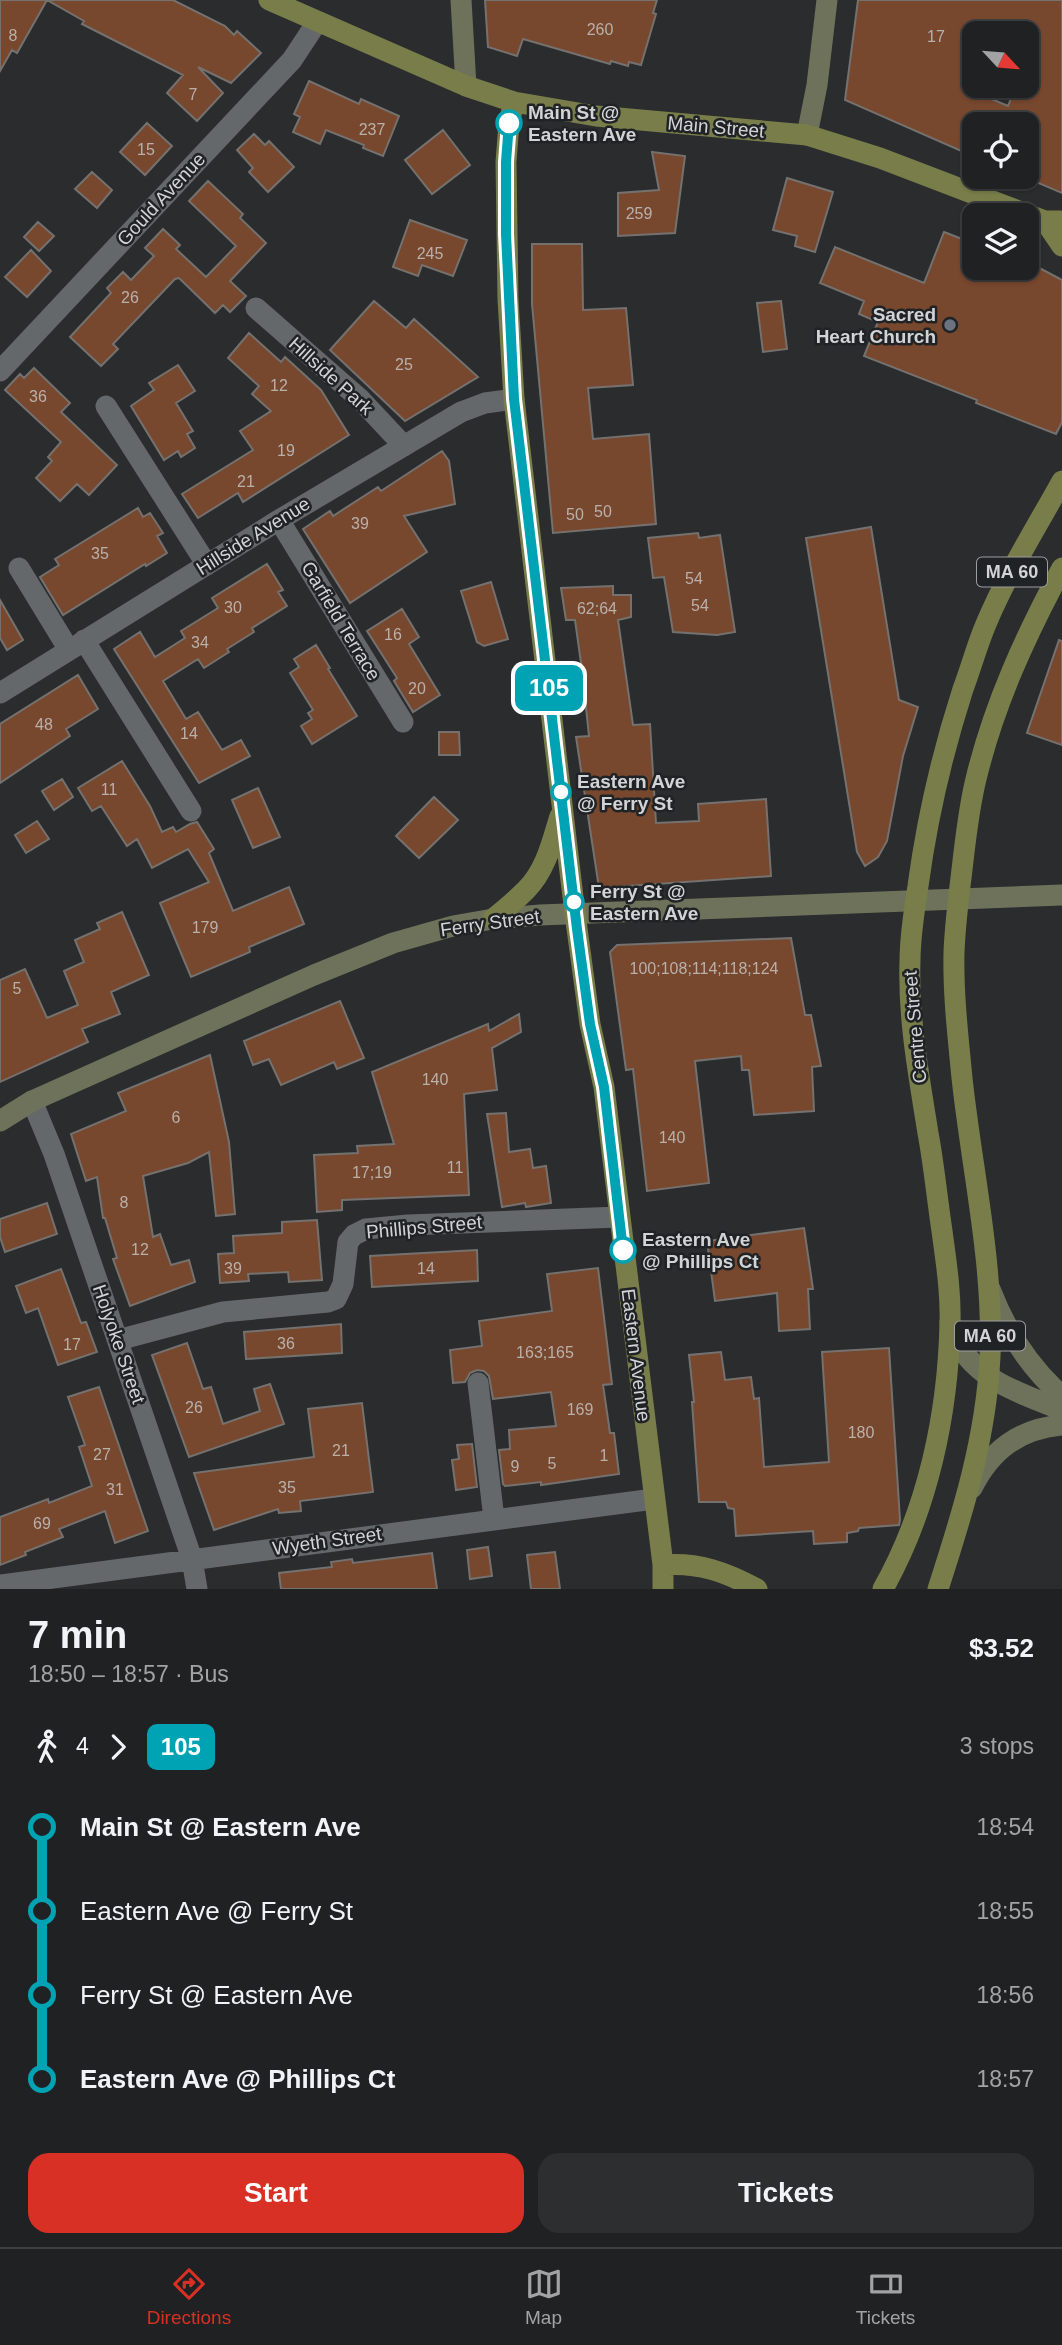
<!DOCTYPE html>
<meta charset="utf-8">
<style>
body{margin:0;font-family:Helvetica,sans-serif;background:#2d2e2f;color:#f1f3f6;height:100vh;display:flex;flex-direction:column;font-size:26px;white-space:nowrap}
*{box-sizing:border-box;margin:0}
p{font-size:23px;color:#a2a3a5}
.icon{flex:none;width:38px;height:38px;fill:none;stroke:currentColor;stroke-width:2;stroke-linecap:round;stroke-linejoin:round}
.map{position:relative;height:1589px;overflow:hidden}
.drawer{display:flex;flex-direction:column;background:#202122;flex:1}
.drawer>*{flex:none}
.badge{padding:0 14px;border-radius:10px;font-size:24px;line-height:46px}
.needle{width:46px;rotate:116deg}
.tools{position:absolute;left:962px;top:21px;display:grid;gap:14px}
.tools a{display:grid;place-items:center;width:77px;height:77px;border-radius:14px;background:#202122;box-shadow:0 2px 5px #0004,0 0 0 2px #3d3e40;font-size:35px}
.map>.badge{position:absolute;translate:-50% -50%;box-shadow:0 0 0 4px #fff}
.legs{display:flex;align-items:center;gap:10px;height:77px;padding:0 28px;font-size:23px}
.legs p{margin-inline-start:auto}
.overview{display:flex;align-items:center;justify-content:space-between;height:119px;padding:0 28px}
h1{font-size:38px;font-weight:800;line-height:52px}
.cta{display:flex;gap:14px;margin-top:auto;padding:14px 28px}
.cta a{flex:1;height:80px;border-radius:21px;background:#d93025;color:#fff;font-size:28px;font-weight:800;line-height:80px;text-align:center}
.cta a+a{background:#2d2e2f;color:#f1f3f6}
ul{padding:0 28px;list-style:none}
li{display:flex;align-items:center;gap:24px;height:84px;font-size:26px}
li i{display:grid;place-items:center;width:10px;height:100%;margin:0 9px;background:currentColor}
li i::after{content:'';width:18px;height:18px;margin:-9px;border:5px solid;border-radius:50%;background:#202122}
li p{margin-inline-start:auto}
li:first-child i{background:linear-gradient(#0000 50%,currentColor 0)}
li:last-child i{background:linear-gradient(currentColor 50%,#0000 0)}
.menu{display:flex;justify-content:space-around;align-items:center;height:98px;border-top:2px solid #3d3e40;background:#202122;font-size:19px;color:#a2a3a5}
.menu a{display:grid;justify-items:center;gap:4px}
.menu .active{color:#d93025}
.map>svg:first-child{display:block}
.building{fill:#77472e;stroke:#74716f;stroke-width:2;fill-rule:evenodd}
.lines{fill:none;stroke-linecap:round;stroke-linejoin:round}
.street{stroke:#65686a;stroke-width:21}
.secondary{stroke:#6f725a;stroke-width:21}
.primary{stroke:#797d49;stroke-width:21}
.line-1-casing{stroke:#fff;stroke-width:16}
.line-1{stroke:#00a3b4;stroke-width:10}
.stop-1-dot{fill:#fff;stroke:#00a3b4;stroke-width:3.5}
.worship-dot{fill:#6b7280;stroke:#202325;stroke-width:2.5}
.labels{text-anchor:middle;dominant-baseline:central;stroke-width:5;stroke-linejoin:round;paint-order:stroke}
.number-label{font-size:16px;fill:#bab0aa}
.shield{fill:#202325;stroke:#9c9ea0;stroke-width:2}
.shield-label{font-size:18px;font-weight:bold;fill:#d1d3d4}
.stop-label{font-size:19px;font-weight:bold;fill:#d1d3d4;stroke:#202325;text-anchor:start}
.street-label{font-size:19px;fill:#d1d3d4;stroke:#202325}
.poi-label{font-size:19px;font-weight:bold;fill:#d1d3d4;stroke:#202325;text-anchor:end}
</style>
<div class="map">
<svg width="1062" height="1589" viewBox="0 0 1062 1589">
<rect width="100%" height="100%" fill="#2a2c2e"/>
<path class="building" d="M 0,0 L 47,0 L 17,53 L 12,50 L 0,71 Z
M 47,0 L 173,0 L 225,26 L 234,35 L 237,31 L 261,53 L 231,83 L 198,67 L 223,93 L 197,121 L 167,93 L 183,75 L 82,24 L 84,21 Z
M 485,0 L 657,0 L 653,13 L 656,14 L 641,65 L 629,62 L 628,66 L 611,61 L 610,64 L 523,39 L 517,56 L 488,47 Z
M 858,0 L 1062,0 L 1062,193 L 1027,178 L 1027,124 L 975,124 L 975,157 L 845,100 ZM 975,33 L 1038,33 L 1027,59 L 1027,86 L 1016,86 L 1008,106 L 975,92 Z
M 309,81 L 359,104 L 361,99 L 399,116 L 383,156 L 363,148 L 364,145 L 326,130 L 320,144 L 293,132 L 300,117 L 294,114 Z
M 147,123 L 172,146 L 145,175 L 120,152 Z
M 443,130 L 470,165 L 432,194 L 405,160 Z
M 254,134 L 265,145 L 269,141 L 294,167 L 268,192 L 249,172 L 253,168 L 237,150 Z
M 652,152 L 685,156 L 675,233 L 618,236 L 618,193 L 659,190 Z
M 92,172 L 112,190 L 97,208 L 75,189 Z
M 787,178 L 833,192 L 815,252 L 795,246 L 797,236 L 773,230 Z
M 208,181 L 243,214 L 240,218 L 266,243 L 230,281 L 246,296 L 230,312 L 223,305 L 215,313 L 179,278 L 175,279 L 113,344 L 118,349 L 101,366 L 70,337 L 111,293 L 107,288 L 123,272 L 131,280 L 154,256 L 145,248 L 163,229 L 180,245 L 176,249 L 206,277 L 236,246 L 189,201 Z
M 410,220 L 467,240 L 453,276 L 422,265 L 418,276 L 393,267 Z
M 38,222 L 54,236 L 39,251 L 24,237 Z
M 944,232 L 975,244 L 975,268 L 1028,268 L 1030,263 L 1062,280 L 1062,422 L 1056,434 L 976,403 L 977,400 L 864,356 L 878,322 L 859,314 L 864,301 L 820,283 L 835,247 L 924,283 Z
M 532,244 L 582,244 L 583,310 L 626,308 L 633,385 L 588,388 L 593,439 L 649,434 L 656,524 L 553,533 L 532,304 Z
M 31,250 L 51,271 L 27,297 L 5,277 Z
M 374,301 L 406,328 L 414,319 L 478,377 L 405,421 L 330,350 Z
M 781,301 L 787,349 L 763,352 L 757,303 Z
M 249,333 L 281,362 L 285,357 L 321,390 L 349,435 L 243,502 L 238,493 L 198,518 L 182,494 L 253,450 L 240,431 L 271,411 L 252,394 L 259,386 L 228,358 Z
M 178,365 L 195,391 L 176,403 L 193,431 L 187,434 L 195,448 L 181,457 L 178,451 L 164,460 L 131,406 L 154,390 L 149,383 Z
M 34,368 L 70,403 L 61,412 L 117,465 L 89,495 L 77,484 L 60,501 L 36,478 L 52,461 L 48,457 L 61,442 L 5,390 L 20,374 L 24,378 Z
M 442,451 L 449,461 L 455,504 L 404,516 L 427,552 L 350,603 L 303,529 L 330,511 L 333,516 L 378,487 L 381,491 Z
M 138,508 L 143,517 L 150,513 L 163,533 L 157,536 L 167,553 L 146,566 L 145,564 L 63,615 L 40,577 L 59,565 L 55,559 Z
M 871,527 L 899,700 L 918,707 L 903,756 L 887,841 L 878,857 L 865,866 L 857,852 L 806,538 Z
M 698,533 L 699,538 L 720,535 L 735,632 L 717,635 L 673,632 L 664,577 L 653,578 L 648,538 Z
M 267,564 L 283,590 L 278,592 L 287,606 L 252,628 L 254,632 L 227,649 L 229,652 L 204,668 L 198,659 L 163,681 L 186,719 L 198,712 L 222,750 L 241,740 L 250,756 L 199,783 L 114,649 L 140,632 L 155,657 L 185,638 L 181,631 L 218,608 L 212,598 Z
M 491,582 L 508,639 L 484,646 L 477,642 L 461,591 Z
M 613,586 L 613,595 L 631,595 L 631,617 L 618,620 L 633,725 L 650,724 L 656,823 L 699,821 L 698,804 L 766,799 L 771,876 L 599,888 L 576,737 L 589,736 L 582,670 L 575,620 L 566,620 L 561,588 Z
M 0,600 L 23,640 L 7,650 L 0,638 Z
M 402,609 L 419,637 L 409,644 L 440,695 L 413,712 L 394,681 L 397,678 L 367,631 Z
M 1059,640 L 1062,641 L 1062,745 L 1027,733 Z
M 316,645 L 330,668 L 328,669 L 357,716 L 312,744 L 301,726 L 312,719 L 308,713 L 313,710 L 290,673 L 299,667 L 294,659 Z
M 78,675 L 98,709 L 66,729 L 70,736 L 0,783 L 0,724 Z
M 439,732 L 459,732 L 460,755 L 439,755 Z
M 122,761 L 150,806 L 162,832 L 173,827 L 176,832 L 190,824 L 197,822 L 214,849 L 209,853 L 233,911 L 289,887 L 304,924 L 249,947 L 250,952 L 191,977 L 160,903 L 209,882 L 188,849 L 152,868 L 137,839 L 127,846 L 101,806 L 92,811 L 78,788 Z
M 62,779 L 73,797 L 54,810 L 42,791 Z
M 258,788 L 280,837 L 253,848 L 232,800 Z
M 434,797 L 458,820 L 419,858 L 396,836 Z
M 37,821 L 49,839 L 26,853 L 15,835 Z
M 122,912 L 149,975 L 111,992 L 120,1014 L 82,1029 L 88,1042 L 0,1082 L 0,980 L 25,969 L 47,1018 L 78,1005 L 64,971 L 84,962 L 75,940 L 100,929 L 97,923 Z
M 791,938 L 805,1015 L 811,1015 L 821,1066 L 812,1067 L 814,1111 L 754,1115 L 749,1070 L 742,1070 L 741,1056 L 695,1061 L 709,1183 L 647,1191 L 633,1069 L 626,1070 L 610,952 L 617,945 Z
M 340,1001 L 364,1058 L 337,1069 L 334,1062 L 281,1085 L 269,1059 L 253,1065 L 244,1041 Z
M 519,1014 L 521,1032 L 492,1048 L 497,1090 L 464,1094 L 469,1195 L 342,1200 L 342,1210 L 317,1212 L 314,1155 L 358,1153 L 357,1146 L 394,1144 L 372,1072 L 488,1024 L 489,1031 Z
M 210,1055 L 229,1142 L 235,1214 L 216,1216 L 209,1152 L 188,1163 L 143,1176 L 153,1237 L 160,1234 L 171,1265 L 189,1260 L 195,1282 L 130,1306 L 113,1259 L 117,1258 L 105,1218 L 103,1218 L 97,1177 L 86,1181 L 71,1134 L 126,1111 L 118,1093 Z
M 506,1113 L 509,1152 L 530,1149 L 533,1168 L 546,1166 L 551,1203 L 526,1207 L 525,1203 L 502,1207 L 487,1114 Z
M 47,1203 L 57,1234 L 5,1252 L 0,1237 L 0,1219 Z
M 317,1220 L 322,1280 L 289,1282 L 288,1272 L 248,1274 L 249,1281 L 220,1283 L 218,1254 L 234,1253 L 233,1236 L 282,1233 L 282,1222 Z
M 804,1228 L 813,1289 L 808,1289 L 810,1329 L 779,1331 L 777,1293 L 715,1301 L 707,1241 Z
M 477,1250 L 478,1281 L 372,1287 L 370,1256 Z
M 598,1268 L 612,1384 L 603,1385 L 610,1433 L 614,1433 L 619,1474 L 541,1485 L 541,1482 L 505,1486 L 503,1484 L 499,1450 L 510,1449 L 509,1430 L 556,1426 L 551,1392 L 493,1399 L 489,1376 L 484,1371 L 477,1370 L 470,1373 L 465,1382 L 453,1383 L 450,1350 L 482,1346 L 479,1321 L 552,1311 L 547,1274 Z
M 61,1269 L 81,1323 L 86,1322 L 97,1352 L 58,1365 L 38,1308 L 26,1313 L 16,1286 Z
M 341,1324 L 342,1353 L 246,1359 L 244,1332 Z
M 187,1343 L 203,1389 L 211,1387 L 223,1424 L 260,1411 L 254,1389 L 270,1384 L 284,1424 L 189,1457 L 152,1355 Z
M 889,1348 L 900,1520 L 899,1525 L 859,1528 L 858,1531 L 847,1533 L 847,1542 L 814,1544 L 813,1531 L 736,1536 L 734,1509 L 728,1508 L 726,1502 L 699,1502 L 692,1402 L 694,1402 L 689,1355 L 721,1352 L 725,1380 L 751,1377 L 754,1399 L 759,1398 L 764,1467 L 829,1462 L 822,1352 Z
M 99,1387 L 148,1531 L 115,1543 L 105,1511 L 59,1529 L 63,1537 L 25,1552 L 26,1555 L 0,1565 L 0,1517 L 48,1499 L 49,1503 L 92,1486 L 79,1447 L 85,1445 L 68,1397 Z
M 362,1403 L 373,1492 L 300,1501 L 301,1511 L 279,1513 L 278,1509 L 214,1530 L 194,1473 L 314,1457 L 308,1409 Z
M 472,1444 L 477,1487 L 456,1490 L 452,1460 L 459,1459 L 457,1445 Z
M 488,1547 L 492,1576 L 470,1579 L 467,1550 Z
M 555,1552 L 560,1589 L 531,1589 L 527,1555 Z
M 432,1553 L 437,1589 L 281,1589 L 279,1573 L 332,1567 L 331,1562 L 352,1559 L 353,1563 Z"/>
<g class="lines">
<path class="street" d="M 256,308 L 360,399 L 404,446
M 0,371 L 292,60 L 317,22
M 106,406 L 207,565
M 279,520 L 403,722
M 19,568 L 69,650
M 84,640 L 191,811
M 0,693 L 279,520 L 461,412 L 485,403 L 514,399
M 32,1101 L 54,1154 L 192,1559 L 197,1589
M 118,1340 L 223,1312 L 328,1302 L 336,1299 L 343,1284 L 348,1242 L 354,1235 L 366,1229 L 408,1225 L 619,1217
M 478,1383 L 494,1519
M 0,1585 L 654,1499"/>
<path class="secondary" d="M 461,0 L 466,86
M 807,135 L 817,85 L 827,0
M 0,1121 L 32,1101 L 314,975 L 393,943 L 453,926 L 493,919 L 540,915 L 1062,895
M 990,1289 C 1006,1331 1028,1366 1062,1396
M 950,1322 C 950,1330 953,1335 957,1342 C 979,1382 1023,1394 1062,1410
M 972,1488 C 991,1450 1019,1429 1062,1425"/>
<path class="primary" d="M 269,0 L 466,86 L 514,102 L 596,116 L 807,135 L 880,158 L 1045,221 L 1062,221
M 514,102 L 509,123 L 506,162 L 508,299 L 514,399 L 575,914 L 590,1024 L 604,1087 L 663,1565 L 663,1589
M 1045,221 L 1062,246
M 493,919 C 504,910 516,900 526,890 C 546,870 552,842 560,816
M 663,1565 C 698,1562 726,1572 757,1589
M 883,1589 C 928,1509 948,1414 950,1323 C 951,1292 946,1261 942,1231 C 937,1198 934,1165 928,1133 C 919,1076 908,1019 910,961 C 910,936 914,911 918,886 C 927,819 942,754 963,689 C 971,668 977,645 986,624 C 1007,574 1036,528 1062,481
M 938,1589 C 963,1512 986,1438 990,1357 C 994,1264 972,1171 962,1078 C 958,1036 953,994 954,952 C 955,927 958,902 961,878 C 965,845 968,811 976,779 C 994,704 1026,635 1062,568"/>
</g>
<g class="lines">
<g class="line-1-casing">
<path id="line-1" d="M 509,123 L 506,162 L 506,234 L 514,399 L 577,929 L 590,1024 L 604,1087 L 623,1250"/>
</g>
<use href="#line-1" class="line-1"/>
</g>
<g class="stop-1-dot">
<circle cx="509" cy="123" r="12"/>
<circle cx="561" cy="792" r="9"/>
<circle cx="574" cy="902" r="9"/>
<circle cx="623" cy="1250" r="12"/>
</g>
<circle class="worship-dot" cx="950" cy="325" r="7"/>
<g class="labels">
<g class="number-label">
<text x="600" y="29">260</text>
<text x="13" y="35">8</text>
<text x="936" y="36">17</text>
<text x="193" y="94">7</text>
<text x="372" y="129">237</text>
<text x="146" y="149">15</text>
<text x="639" y="213">259</text>
<text x="430" y="253">245</text>
<text x="130" y="297">26</text>
<text x="404" y="364">25</text>
<text x="279" y="385">12</text>
<text x="38" y="396">36</text>
<text x="286" y="450">19</text>
<text x="246" y="481">21</text>
<text x="603" y="511">50</text>
<text x="575" y="514">50</text>
<text x="360" y="523">39</text>
<text x="100" y="553">35</text>
<text x="694" y="578">54</text>
<text x="700" y="605">54</text>
<text x="233" y="607">30</text>
<text x="597" y="608">62;64</text>
<text x="393" y="634">16</text>
<text x="200" y="642">34</text>
<text x="417" y="688">20</text>
<text x="44" y="724">48</text>
<text x="189" y="733">14</text>
<text x="109" y="789">11</text>
<text x="205" y="927">179</text>
<text x="704" y="968">100;108;114;118;124</text>
<text x="17" y="988">5</text>
<text x="435" y="1079">140</text>
<text x="176" y="1117">6</text>
<text x="672" y="1137">140</text>
<text x="455" y="1167">11</text>
<text x="372" y="1172">17;19</text>
<text x="124" y="1202">8</text>
<text x="140" y="1249">12</text>
<text x="233" y="1268">39</text>
<text x="426" y="1268">14</text>
<text x="286" y="1343">36</text>
<text x="72" y="1344">17</text>
<text x="545" y="1352">163;165</text>
<text x="194" y="1407">26</text>
<text x="580" y="1409">169</text>
<text x="861" y="1432">180</text>
<text x="341" y="1450">21</text>
<text x="102" y="1454">27</text>
<text x="604" y="1455">1</text>
<text x="552" y="1463">5</text>
<text x="515" y="1466">9</text>
<text x="287" y="1487">35</text>
<text x="115" y="1489">31</text>
<text x="42" y="1523">69</text>
</g>
<g class="shield">
<rect x="977" y="557.5" width="70" height="29" rx="5"/>
<rect x="955" y="1321.5" width="70" height="29" rx="5"/>
</g>
<g class="shield-label">
<text x="1012" y="572">MA 60</text>
<text x="990" y="1336">MA 60</text>
</g>
<g class="stop-label">
<text x="528" y="112">Main St @<tspan x="528" dy="22">Eastern Ave</tspan></text>
<text x="577" y="781">Eastern Ave<tspan x="577" dy="22">@ Ferry St</tspan></text>
<text x="590" y="891">Ferry St @<tspan x="590" dy="22">Eastern Ave</tspan></text>
<text x="642" y="1239">Eastern Ave<tspan x="642" dy="22">@ Phillips Ct</tspan></text>
</g>
<g class="street-label">
<text transform="translate(716 127) rotate(5)">Main Street</text>
<text transform="translate(161 199) rotate(-47)">Gould Avenue</text>
<text transform="translate(331 376) rotate(42)">Hillside Park</text>
<text transform="translate(253 536) rotate(-32)">Hillside Avenue</text>
<text transform="translate(341 621) rotate(59)">Garfield Terrace</text>
<text transform="translate(490 923) rotate(-8)">Ferry Street</text>
<text transform="translate(915 1027) rotate(-95)">Centre Street</text>
<text transform="translate(424 1227) rotate(-5)">Phillips Street</text>
<text transform="translate(119 1344) rotate(71)">Holyoke Street</text>
<text transform="translate(636 1355) rotate(83)">Eastern Avenue</text>
<text transform="translate(327 1541) rotate(-8)">Wyeth Street</text>
</g>
<g class="poi-label">
<text x="936" y="314">Sacred<tspan x="936" dy="22">Heart Church</tspan></text>
</g>
</g>
</svg>
<div class="tools">
<a><svg class="needle" viewBox="-14 -14 28 28"><path d="M0-13l5 13h-10z" fill="#e53935"/><path d="M0 13l5-13h-10z" fill="#a2a3a5"/></svg></a>
<a><svg class="icon" aria-label="locate" viewBox="0 0 24 24"><circle cx="12" cy="12" r="6"/><path d="M12 2v4M12 18v4M2 12h4M18 12h4"/></svg></a>
<a><svg class="icon" aria-label="layers" viewBox="0 0 24 24"><path d="M12 4l9 5-9 5-9-5zM3 14l9 5 9-5"/></svg></a>
</div>
<b class="badge" style="left:549px;top:688px;background:#00a3b4;color:#fff">105</b>
</div>
<section class="drawer">
<div class="overview"><div><h1>7 min</h1><p>18:50 – 18:57 · Bus</p></div><b>$3.52</b></div>
<div class="legs"><svg class="icon" aria-label="walk" viewBox="0 0 24 24"><circle cx="13" cy="4" r="2"/><path d="M13 8l-2 6 4 7M11 14l-3 7M7 12l3-4h3l4 4"/></svg>4<svg class="icon" aria-label="forward" viewBox="0 0 24 24"><path d="M9 5l7 7-7 7"/></svg><b class="badge" style="background:#00a3b4;color:#fff">105</b><p>3 stops</p></div>
<ul>
<li><i style="color:#00a3b4"></i><b>Main St @ Eastern Ave</b><p>18:54</p></li>
<li><i style="color:#00a3b4"></i><span>Eastern Ave @ Ferry St</span><p>18:55</p></li>
<li><i style="color:#00a3b4"></i><span>Ferry St @ Eastern Ave</span><p>18:56</p></li>
<li><i style="color:#00a3b4"></i><b>Eastern Ave @ Phillips Ct</b><p>18:57</p></li>
</ul>
<div class="cta"><a>Start</a><a>Tickets</a></div>
</section>
<nav class="menu">
<a class="active"><svg class="icon" aria-label="directions" viewBox="0 0 24 24"><path d="M12 3l9 9-9 9-9-9zM9 14v-3h6M13 9l2 2-2 2"/></svg>Directions</a>
<a><svg class="icon" aria-label="map" viewBox="0 0 24 24"><path d="M3 6l6-2 6 2 6-2v14l-6 2-6-2-6 2zM9 4v14M15 6v14"/></svg>Map</a>
<a><svg class="icon" aria-label="tickets" viewBox="0 0 24 24"><path d="M3 7h18v10H3zM15 7v10"/></svg>Tickets</a>
</nav>
